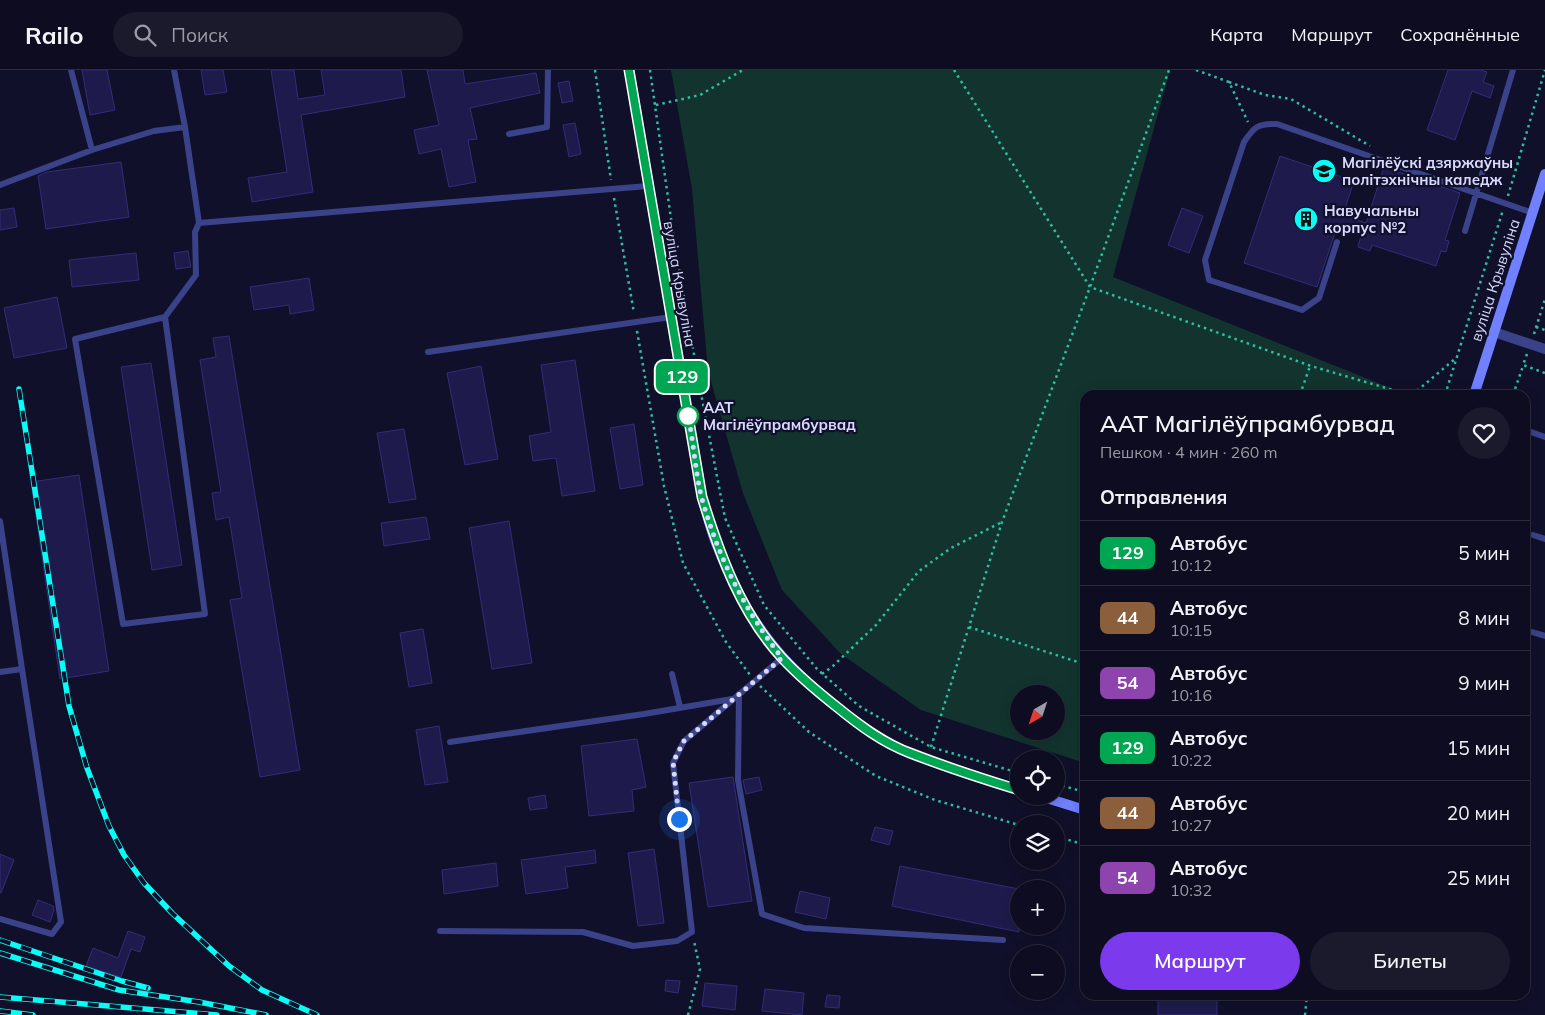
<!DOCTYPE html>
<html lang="ru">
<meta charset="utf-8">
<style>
body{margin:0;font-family:Mulish,sans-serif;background:#1b1a2d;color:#f1f3f6;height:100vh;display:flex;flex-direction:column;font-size:19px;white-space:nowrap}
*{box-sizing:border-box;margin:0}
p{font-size:16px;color:#9a9ba5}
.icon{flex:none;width:28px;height:28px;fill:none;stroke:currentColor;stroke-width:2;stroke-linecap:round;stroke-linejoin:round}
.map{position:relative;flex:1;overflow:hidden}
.sheet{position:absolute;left:1080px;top:320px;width:450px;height:610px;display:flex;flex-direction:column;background:#0d0c20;border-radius:15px;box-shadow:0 2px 12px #0003,0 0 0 1px #2d2c3e}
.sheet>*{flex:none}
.badge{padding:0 10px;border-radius:8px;font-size:18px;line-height:32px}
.needle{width:32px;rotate:219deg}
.fabs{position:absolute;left:1010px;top:615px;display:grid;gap:10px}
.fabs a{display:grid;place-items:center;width:55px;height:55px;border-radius:50%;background:#0d0c20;box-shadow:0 2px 12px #0003,0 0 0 1px #2d2c3e;font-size:25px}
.you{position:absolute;width:25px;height:25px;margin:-12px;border:4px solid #fff;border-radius:50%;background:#1a73e8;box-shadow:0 0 0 8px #1a73e833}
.map>.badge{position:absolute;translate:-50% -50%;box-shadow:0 0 0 2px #fff}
h2{padding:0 20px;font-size:19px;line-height:45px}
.round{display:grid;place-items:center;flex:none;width:52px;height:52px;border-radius:26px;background:#1b1a2d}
.head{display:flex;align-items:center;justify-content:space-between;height:85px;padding:0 20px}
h1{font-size:24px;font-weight:600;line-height:38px}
.button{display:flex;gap:10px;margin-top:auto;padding:10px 20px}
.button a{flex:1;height:58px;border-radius:30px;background:#7c3aed;color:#fff;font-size:20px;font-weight:600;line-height:58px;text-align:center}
.button a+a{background:#1b1a2d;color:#f1f3f6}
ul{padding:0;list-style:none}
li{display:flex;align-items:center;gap:15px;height:65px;padding:0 20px;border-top:1px solid #2d2c3e}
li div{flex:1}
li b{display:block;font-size:19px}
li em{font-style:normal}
li .badge{min-width:55px;font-weight:700;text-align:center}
header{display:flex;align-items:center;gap:30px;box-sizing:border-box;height:70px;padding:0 25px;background:#0d0c20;border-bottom:1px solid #2d2c3e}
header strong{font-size:24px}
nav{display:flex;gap:28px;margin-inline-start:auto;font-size:18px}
.search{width:350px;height:45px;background:#1b1a2d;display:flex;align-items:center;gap:12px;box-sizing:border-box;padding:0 18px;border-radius:28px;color:#9a9ba5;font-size:19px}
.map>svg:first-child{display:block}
.green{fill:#13342e;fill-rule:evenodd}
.building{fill:#1e1b4c;stroke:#312d78}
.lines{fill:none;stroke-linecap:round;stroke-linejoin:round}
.path{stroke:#2dbfa2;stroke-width:2.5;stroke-dasharray:2.5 4;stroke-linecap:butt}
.service{stroke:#3a428a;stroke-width:6}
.minor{stroke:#3a428a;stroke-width:10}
.secondary{stroke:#7080ff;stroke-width:10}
.rail-casing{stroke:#05fff6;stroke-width:5.5}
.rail{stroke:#11102a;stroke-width:4;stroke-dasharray:11;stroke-linecap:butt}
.line-casing{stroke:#fff;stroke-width:11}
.line{stroke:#00a651;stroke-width:8}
.walk{stroke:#d9daff;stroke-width:5;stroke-dasharray:0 9}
.stop-dot{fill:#fff;stroke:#00a651;stroke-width:2.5}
.labels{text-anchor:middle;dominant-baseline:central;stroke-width:4.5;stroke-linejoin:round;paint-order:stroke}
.poi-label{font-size:15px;font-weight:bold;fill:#d9daff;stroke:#11102a;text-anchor:start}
.street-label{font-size:15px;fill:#d9daff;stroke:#11102a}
.stop-label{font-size:15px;font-weight:bold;fill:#d9daff;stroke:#11102a;text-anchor:start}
</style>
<header>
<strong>Railo</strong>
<div class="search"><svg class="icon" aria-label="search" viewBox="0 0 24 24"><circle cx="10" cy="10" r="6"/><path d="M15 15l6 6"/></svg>Поиск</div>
<nav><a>Карта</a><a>Маршрут</a><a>Сохранённые</a></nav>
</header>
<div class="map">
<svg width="1545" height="945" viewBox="0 0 1545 945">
<rect width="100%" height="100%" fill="#11102a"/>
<path class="green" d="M 671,0 L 1170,0 L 1113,207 L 1398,321 L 1398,325 L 1085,325 L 1085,693 L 921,640 L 841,584 L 782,520 L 743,423 L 708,301 L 692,119 ZM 1019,624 L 1056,624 L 1056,661 L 1019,661 Z"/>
<path class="building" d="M 82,0 L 107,0 L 115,40 L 90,45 Z
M 201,0 L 223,0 L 227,22 L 205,25 Z
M 271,0 L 294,0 L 298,29 L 325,25 L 321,0 L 401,0 L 405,27 L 301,45 L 313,122 L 252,132 L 248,108 L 287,102 Z
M 427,0 L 463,0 L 465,14 L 536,3 L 540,23 L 470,38 L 477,69 L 468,70 L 476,112 L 449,117 L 441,79 L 419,84 L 414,60 L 439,55 Z
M 1448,0 L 1481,0 L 1487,2 L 1483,12 L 1494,16 L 1490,28 L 1472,21 L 1455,70 L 1427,60 Z
M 569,11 L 573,31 L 562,33 L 558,13 Z
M 575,53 L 581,84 L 569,87 L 563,55 Z
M 1280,86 L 1354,111 L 1343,145 L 1366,153 L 1384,97 L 1460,123 L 1445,170 L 1449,171 L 1446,182 L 1441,181 L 1436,196 L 1372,175 L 1370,181 L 1358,177 L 1362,162 L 1338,154 L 1317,217 L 1244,193 Z
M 121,92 L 129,147 L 46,159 L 38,106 L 47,102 Z
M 14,138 L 17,157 L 0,160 L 0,140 Z
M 1182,138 L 1203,146 L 1189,183 L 1168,175 Z
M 188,181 L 191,197 L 176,199 L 174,183 Z
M 136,183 L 139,210 L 72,217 L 69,190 Z
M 309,208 L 314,240 L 290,244 L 289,235 L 254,240 L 250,217 Z
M 57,227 L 67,278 L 14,288 L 4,238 Z
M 229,266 L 300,700 L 260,707 L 230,530 L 242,528 L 229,447 L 216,450 L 212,423 L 221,422 L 200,290 L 216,287 L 213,268 Z
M 575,290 L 595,421 L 562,426 L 556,388 L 533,391 L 529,366 L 551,362 L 541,295 Z
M 151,293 L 182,495 L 152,500 L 121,297 Z
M 481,296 L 498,389 L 465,395 L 447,303 Z
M 634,354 L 643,415 L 620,419 L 610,358 Z
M 404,359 L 416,429 L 389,433 L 377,363 Z
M 79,405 L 109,601 L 60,609 L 31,412 Z
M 426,447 L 430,469 L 384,476 L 381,453 Z
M 509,451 L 532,593 L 492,599 L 469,458 Z
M 423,559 L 432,613 L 409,617 L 400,563 Z
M 439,656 L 448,712 L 425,715 L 416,660 Z
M 637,669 L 646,717 L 632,720 L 634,741 L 589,746 L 581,676 Z
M 733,707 L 752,831 L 708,837 L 689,713 Z
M 759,707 L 762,720 L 746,724 L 743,710 Z
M 545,725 L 547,738 L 530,740 L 528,728 Z
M 875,757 L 893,761 L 889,775 L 871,770 Z
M 654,779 L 664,853 L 638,856 L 628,783 Z
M 595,780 L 596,793 L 565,797 L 568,818 L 526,824 L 521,790 Z
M 0,784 L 14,790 L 1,823 L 0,823 Z
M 496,793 L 498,816 L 444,824 L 442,800 Z
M 900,796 L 1019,819 L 1019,862 L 892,836 Z
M 800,821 L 830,828 L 826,849 L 795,842 Z
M 38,830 L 53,836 L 54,840 L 50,852 L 32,845 Z
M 128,861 L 145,867 L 140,882 L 131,879 L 121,907 L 86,896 L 93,878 L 118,888 Z
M 666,910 L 680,911 L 678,923 L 665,921 Z
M 705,913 L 737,916 L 735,940 L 702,936 Z
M 765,919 L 804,923 L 802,945 L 762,941 Z
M 827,925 L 840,926 L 839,938 L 825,937 Z
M 1158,925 L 1217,925 L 1217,945 L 1158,945 Z"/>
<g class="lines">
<path class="path" d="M 595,0 L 611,110
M 650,0 L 673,163 L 699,313 L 725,448 L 764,535 L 817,599 L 859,636 L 931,677 L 1019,703
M 954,0 L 1090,217 L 1311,296 L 1410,325
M 1196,0 L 1229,12 L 1248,52
M 1229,12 L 1265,25 L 1291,29 L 1370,76
M 656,35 L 700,25 L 743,0
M 1508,126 L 1545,0
M 614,128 L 634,243
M 1536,257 L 1545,260
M 637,261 L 664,416 L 683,493 L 726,572 L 750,605
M 1534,264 L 1545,229
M 1527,284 L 1523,295 L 1545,303
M 1300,325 L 1310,296
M 1412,325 L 1456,288
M 1445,325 L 1503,140
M 1513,325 L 1523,296
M 969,557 L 1081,593 L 1085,593
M 822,604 L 833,596 L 876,555 L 919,501 L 951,478 L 1002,452
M 760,616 L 809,662 L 876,706 L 935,730 L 1019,755
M 931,677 L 1002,452 L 1090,217 L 1169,0
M 1056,714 L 1085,722
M 1056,766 L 1085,775
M 688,945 L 700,899 L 694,871
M 1305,945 L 1307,925"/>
<path class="service" d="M 71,0 L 92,80
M 174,0 L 185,57 L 199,153 L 648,116
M 509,64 L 547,57 L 548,0
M 0,115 L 92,80 L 154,61 L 185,57
M 1465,161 L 1513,0
M 1337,172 L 1319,228 L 1302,240 L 1209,210 L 1205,190 L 1244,72 C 1254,57 1258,53 1277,54 L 1533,143
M 165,247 L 205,544 L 123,554 L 75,269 L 165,247 L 196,205 L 195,162 L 199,153
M 428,282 L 671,247
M 1525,360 L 1545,367
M 0,451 L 22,599
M 1533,465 L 1545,469
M 1525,560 L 1545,566
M 0,602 L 22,599 L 61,852 L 52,864 L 0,849
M 672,604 L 680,637
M 739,624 L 738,710 L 762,844 L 804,858 L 1003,870
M 450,672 L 644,644 L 732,629
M 440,861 L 583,862 L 633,876 L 677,871 L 692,862 L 673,693 L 684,671 L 782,588"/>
<path class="minor" d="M 1494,262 L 1545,279"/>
<path class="secondary" d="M 629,0 L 702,427 C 707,444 711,462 718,478 C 745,547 779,592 837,637 C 859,655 883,673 910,683 C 946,697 983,709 1019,720
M 1474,325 L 1545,104
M 1040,726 L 1085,740"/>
<g class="rail-casing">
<path id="rail" d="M 19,319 L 69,636 L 87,698 L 109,756 L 124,785 L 144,813 L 172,843 L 201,870 L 229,896 L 262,920 L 317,945
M 0,870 L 122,911 L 148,918
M 0,883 L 119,920 L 199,932 L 266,945
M 0,927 L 217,945
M 0,941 L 33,945"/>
</g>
<use href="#rail" class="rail"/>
</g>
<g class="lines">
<g class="line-casing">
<path id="line" d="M 629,0 L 702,427 C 720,485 741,544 783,589 C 800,607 818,622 837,637 C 859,655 883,673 910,683 C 946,697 983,709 1019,720"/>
</g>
<use href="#line" class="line"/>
<path class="walk" d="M 679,749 L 673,692 L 684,671 L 782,588 C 744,539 719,489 702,429 C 695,402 694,373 688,346"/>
</g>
<defs>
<g id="university-disc" transform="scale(1.25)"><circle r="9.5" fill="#05fff6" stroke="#11102a"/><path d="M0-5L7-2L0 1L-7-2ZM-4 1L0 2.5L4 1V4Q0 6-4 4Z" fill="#111"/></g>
<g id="building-disc" transform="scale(1.25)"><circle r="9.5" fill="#05fff6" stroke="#11102a"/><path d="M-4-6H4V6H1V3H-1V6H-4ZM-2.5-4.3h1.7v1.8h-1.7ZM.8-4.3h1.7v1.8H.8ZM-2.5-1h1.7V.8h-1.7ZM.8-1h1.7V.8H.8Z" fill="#111"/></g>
</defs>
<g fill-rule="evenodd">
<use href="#university-disc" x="1324" y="101"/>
<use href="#building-disc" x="1306" y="149"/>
</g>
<circle class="stop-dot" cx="688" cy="346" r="10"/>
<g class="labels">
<g class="poi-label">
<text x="1342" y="92">Магілёўскі дзяржаўны<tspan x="1342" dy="17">політэхнічны каледж</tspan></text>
<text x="1324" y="140">Навучальны<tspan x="1324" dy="17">корпус №2</tspan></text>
</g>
<g class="street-label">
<text transform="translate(1495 210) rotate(-72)">вуліца Крывуліна</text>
<text transform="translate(680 214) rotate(80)">вуліца Крывуліна</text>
</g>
<g class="stop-label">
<text x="703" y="337">ААТ<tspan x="703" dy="17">Магілёўпрамбурвад</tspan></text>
</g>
</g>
</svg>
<div class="fabs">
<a><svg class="needle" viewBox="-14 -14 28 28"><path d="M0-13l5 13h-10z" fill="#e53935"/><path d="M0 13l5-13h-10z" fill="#9a9ba5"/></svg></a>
<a><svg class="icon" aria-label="locate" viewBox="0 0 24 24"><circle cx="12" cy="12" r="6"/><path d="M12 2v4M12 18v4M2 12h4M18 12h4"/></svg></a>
<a><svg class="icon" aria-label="layers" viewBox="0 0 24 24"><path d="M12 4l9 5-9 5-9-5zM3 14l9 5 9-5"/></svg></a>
<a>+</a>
<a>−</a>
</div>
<div class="you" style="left:679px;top:749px"></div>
<b class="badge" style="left:682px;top:307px;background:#00a651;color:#fff">129</b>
<section class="sheet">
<div class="head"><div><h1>ААТ Магілёўпрамбурвад</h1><p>Пешком · 4 мин · 260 m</p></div><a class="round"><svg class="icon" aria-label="heart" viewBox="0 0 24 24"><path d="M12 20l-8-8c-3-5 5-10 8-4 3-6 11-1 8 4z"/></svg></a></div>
<h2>Отправления</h2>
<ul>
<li><span class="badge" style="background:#00a651;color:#fff">129</span><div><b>Автобус</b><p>10:12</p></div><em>5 мин</em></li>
<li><span class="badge" style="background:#8b5e3c;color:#fff">44</span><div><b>Автобус</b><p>10:15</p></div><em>8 мин</em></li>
<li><span class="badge" style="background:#8e44ad;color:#fff">54</span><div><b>Автобус</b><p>10:16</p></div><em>9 мин</em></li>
<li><span class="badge" style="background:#00a651;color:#fff">129</span><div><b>Автобус</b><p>10:22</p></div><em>15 мин</em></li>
<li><span class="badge" style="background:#8b5e3c;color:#fff">44</span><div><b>Автобус</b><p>10:27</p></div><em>20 мин</em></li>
<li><span class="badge" style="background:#8e44ad;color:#fff">54</span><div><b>Автобус</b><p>10:32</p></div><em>25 мин</em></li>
</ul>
<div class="button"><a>Маршрут</a><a>Билеты</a></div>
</section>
</div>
